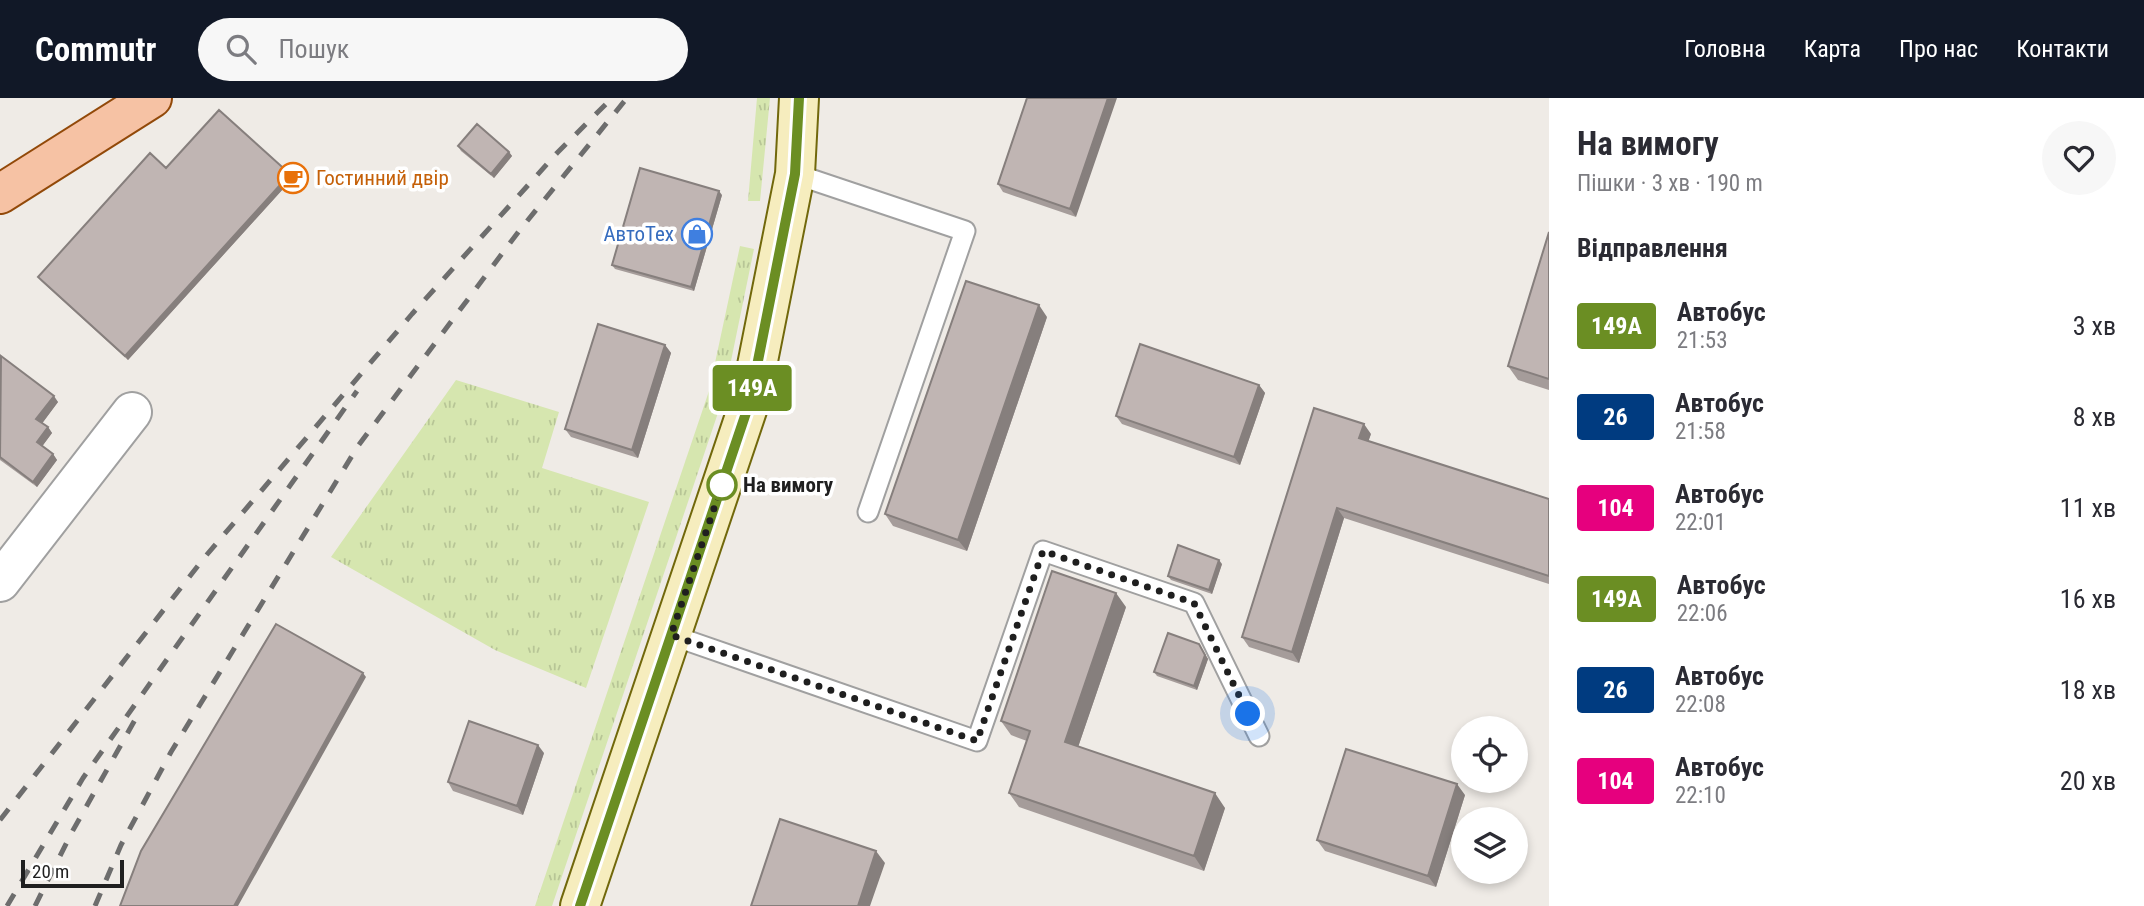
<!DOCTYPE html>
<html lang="uk">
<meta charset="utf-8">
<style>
body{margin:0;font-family:"Roboto Condensed",sans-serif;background:#f7f7f7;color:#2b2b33;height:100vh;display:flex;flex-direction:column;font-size:26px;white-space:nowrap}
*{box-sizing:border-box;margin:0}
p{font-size:23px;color:#7c7c81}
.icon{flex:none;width:38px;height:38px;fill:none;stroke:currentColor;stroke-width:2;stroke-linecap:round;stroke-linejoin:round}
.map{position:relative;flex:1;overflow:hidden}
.sheet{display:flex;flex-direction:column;background:#fff;width:595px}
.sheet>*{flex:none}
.badge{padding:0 14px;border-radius:5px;font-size:24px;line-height:46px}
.controls{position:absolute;left:1451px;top:618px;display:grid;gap:14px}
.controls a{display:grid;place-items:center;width:77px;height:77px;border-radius:50%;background:#fff;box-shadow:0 4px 10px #0003;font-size:35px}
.scale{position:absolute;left:21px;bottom:18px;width:103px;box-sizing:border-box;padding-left:7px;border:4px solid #1f1f1f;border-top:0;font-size:19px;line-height:24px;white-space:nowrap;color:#1f1f1f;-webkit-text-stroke:5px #fff;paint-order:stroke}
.you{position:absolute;width:35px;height:35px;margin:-18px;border:5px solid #fff;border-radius:50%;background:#1a73e8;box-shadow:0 0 0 10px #1a73e833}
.map>.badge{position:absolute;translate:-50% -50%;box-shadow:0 0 0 4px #fff}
h2{padding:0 28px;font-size:26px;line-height:63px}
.round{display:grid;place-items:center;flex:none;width:74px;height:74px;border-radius:37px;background:#f7f7f7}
.headline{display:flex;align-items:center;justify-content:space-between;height:119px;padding:0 28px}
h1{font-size:33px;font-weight:700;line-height:52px}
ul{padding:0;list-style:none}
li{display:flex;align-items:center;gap:21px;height:91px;padding:0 28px}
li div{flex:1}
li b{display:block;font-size:26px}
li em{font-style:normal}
li .badge{min-width:77px;font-weight:700;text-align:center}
header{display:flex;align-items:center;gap:42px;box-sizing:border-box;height:98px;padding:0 35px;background:#111827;color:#fff}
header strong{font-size:33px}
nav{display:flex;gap:38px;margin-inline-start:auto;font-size:24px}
.search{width:490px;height:63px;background:#f7f7f7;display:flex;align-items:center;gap:18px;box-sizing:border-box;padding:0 24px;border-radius:38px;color:#7c7c81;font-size:26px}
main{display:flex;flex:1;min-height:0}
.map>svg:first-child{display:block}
.grass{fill:url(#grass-tufts)}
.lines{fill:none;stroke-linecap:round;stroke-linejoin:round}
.lane-casing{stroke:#a0a0a0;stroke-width:23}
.street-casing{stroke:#a0a0a0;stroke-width:42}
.secondary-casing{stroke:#71680b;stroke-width:42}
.primary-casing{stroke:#924909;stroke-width:42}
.lane{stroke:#fff;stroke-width:19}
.street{stroke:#fff;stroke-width:38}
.secondary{stroke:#f6edbe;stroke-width:38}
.primary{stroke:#f6c2a4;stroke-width:38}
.rail{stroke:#6d6d6d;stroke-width:5;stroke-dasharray:14 14;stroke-linecap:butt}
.wall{fill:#a59c9a}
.shaded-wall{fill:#867f7d}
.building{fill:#c0b5b3;stroke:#867f7d;stroke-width:2}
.line-casing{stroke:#fff;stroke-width:16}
.line{stroke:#6b8e23;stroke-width:10}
.walk{stroke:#1f1f1f;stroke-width:7;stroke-dasharray:0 12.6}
.stop-dot{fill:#fff;stroke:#6b8e23;stroke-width:3.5}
.labels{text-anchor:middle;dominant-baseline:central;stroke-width:7;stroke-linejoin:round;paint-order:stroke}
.food-label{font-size:21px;fill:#c56008;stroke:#fff;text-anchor:start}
.shop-label{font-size:21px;fill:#366cbe;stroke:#fff;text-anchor:end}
.stop-label{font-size:21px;font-weight:bold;fill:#1f1f1f;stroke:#fff;text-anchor:start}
</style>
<header>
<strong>Commutr</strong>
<div class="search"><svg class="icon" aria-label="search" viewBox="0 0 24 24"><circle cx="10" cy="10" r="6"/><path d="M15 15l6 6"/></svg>Пошук</div>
<nav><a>Головна</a><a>Карта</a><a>Про нас</a><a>Контакти</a></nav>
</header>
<main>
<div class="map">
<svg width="1549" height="808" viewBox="0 0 1549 808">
<defs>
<pattern id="grass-tufts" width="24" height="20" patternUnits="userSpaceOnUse" patternTransform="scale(1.75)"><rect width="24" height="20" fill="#d6e6af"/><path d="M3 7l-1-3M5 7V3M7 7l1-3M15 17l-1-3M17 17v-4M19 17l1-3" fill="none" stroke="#b7c596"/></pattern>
</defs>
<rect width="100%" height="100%" fill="#efebe6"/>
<path class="grass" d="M 757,0 L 770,0 L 760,103 L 748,103 Z
M 740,148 L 754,151 L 724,297 L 552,808 L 535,808 L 709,293 Z
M 456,282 L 559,314 L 542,370 L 649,404 L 586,590 L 495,552 L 331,459 Z"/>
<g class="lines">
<g class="lane-casing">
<path id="lane" d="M 795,76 L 965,133 L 868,414
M 671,537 L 977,643 L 1043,453 L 1194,505 L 1259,638"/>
</g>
<g class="street-casing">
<path id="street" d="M 0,484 L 132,314"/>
</g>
<g class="secondary-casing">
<path id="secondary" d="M 580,808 L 750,303 L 795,76 L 799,0"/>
</g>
<g class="primary-casing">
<path id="primary" d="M 0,96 L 152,0"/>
</g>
<use href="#lane" class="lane"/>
<use href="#street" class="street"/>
<use href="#secondary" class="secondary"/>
<use href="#primary" class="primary"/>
<path class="rail" d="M 0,722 L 204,460 L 412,216 L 557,55 L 612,0
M 7,808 L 83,680 L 357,293
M 35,808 L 72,734 L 136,620
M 95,808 L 121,747 L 171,654 L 358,348 L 519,133 L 627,0"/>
</g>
<path class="wall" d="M 1027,0 L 1076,119 L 1003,94 L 998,86 Z
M 458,48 L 509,54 L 512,58 L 494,80 L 461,53 Z
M 166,70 L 293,80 L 128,262 L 41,183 L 38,179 Z
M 722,97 L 694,193 L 615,171 L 612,167 Z
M 1549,134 L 1549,292 L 1518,282 L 1508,268 Z
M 1047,219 L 967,453 L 893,428 L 885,416 Z
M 665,247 L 671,255 L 638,360 L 571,339 L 565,331 Z
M 0,259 L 58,304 L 42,325 L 48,329 L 52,335 L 42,348 L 53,356 L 57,362 L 37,389 L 0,362 Z
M 1259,287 L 1265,295 L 1240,367 L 1122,326 L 1116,318 Z
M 1371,336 L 1368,343 L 1549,401 L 1549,486 L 1344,420 L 1299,565 L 1249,549 L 1242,539 Z
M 1222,466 L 1212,496 L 1171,482 L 1168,478 Z
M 1126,509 L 1078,649 L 1225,710 L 1204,773 L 1019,709 L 1009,695 L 1027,643 L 1011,637 L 1001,623 Z
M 1199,546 L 1208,561 L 1197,592 L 1157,578 L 1154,574 Z
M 544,655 L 523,717 L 453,693 L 448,684 Z
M 1465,697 L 1436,789 L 1325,753 L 1317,742 Z"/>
<path class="shaded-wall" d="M 1108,0 L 1117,0 L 1076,119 L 1070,111 Z
M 509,54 L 512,58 L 494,80 L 491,76 Z
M 290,76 L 293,80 L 128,262 L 125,258 Z
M 719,93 L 722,97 L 694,193 L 691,189 Z
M 1039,207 L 1047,219 L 967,453 L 958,442 Z
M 665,247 L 671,255 L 638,360 L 632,352 Z
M 1259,287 L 1265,295 L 1240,367 L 1234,359 Z
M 54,298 L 58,304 L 41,327 L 36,321 Z
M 1364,326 L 1371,336 L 1366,350 L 1359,340 Z
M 48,329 L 52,335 L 41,350 L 37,344 Z
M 53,356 L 57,362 L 37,389 L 33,384 Z
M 1337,410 L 1344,420 L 1299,565 L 1292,554 Z
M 1219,462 L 1222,466 L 1212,496 L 1209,492 Z
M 1116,495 L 1126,509 L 1075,658 L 1065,644 Z
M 1199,546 L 1208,561 L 1197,592 L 1194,588 Z
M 363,575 L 366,579 L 238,808 L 234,808 Z
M 538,647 L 544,655 L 523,717 L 517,708 Z
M 1457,686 L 1465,697 L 1436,789 L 1428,778 Z
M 1215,695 L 1225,710 L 1204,773 L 1194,758 Z
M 876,753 L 885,765 L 870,808 L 858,808 Z"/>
<path class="building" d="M 1027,0 L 1108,0 L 1070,111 L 998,86 Z
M 219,12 L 290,76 L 125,258 L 38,179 L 150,55 L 166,70 Z
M 477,26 L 509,54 L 491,76 L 458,48 Z
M 640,70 L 719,93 L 691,189 L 612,167 Z
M 1549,134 L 1549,281 L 1508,268 Z
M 966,183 L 1039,207 L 958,442 L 885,416 Z
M 598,226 L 665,247 L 632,352 L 565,331 Z
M 1140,246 L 1259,287 L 1234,359 L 1116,318 Z
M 1,258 L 54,298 L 36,321 L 48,329 L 37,344 L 53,356 L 33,384 L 0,359 Z
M 1314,310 L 1364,326 L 1359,340 L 1549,401 L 1549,478 L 1337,410 L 1292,554 L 1242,539 Z
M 1178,447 L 1219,462 L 1209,492 L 1168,478 Z
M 1052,473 L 1116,495 L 1065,644 L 1215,695 L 1194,758 L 1009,695 L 1030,633 L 1001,623 Z
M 276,526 L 363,575 L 234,808 L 120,808 L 141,753 Z
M 1168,535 L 1199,546 L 1205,557 L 1194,588 L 1154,574 Z
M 469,623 L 538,647 L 517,708 L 448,684 Z
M 1346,651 L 1457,686 L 1428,778 L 1317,742 Z
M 780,721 L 876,753 L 858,808 L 751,808 Z"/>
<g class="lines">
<g class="line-casing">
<path id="line" d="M 580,808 L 750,303 L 795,76 L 799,0"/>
</g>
<use href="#line" class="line"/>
<path class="walk" d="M 722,387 L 671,537 L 977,643 L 1043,453 L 1194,505 L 1248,616"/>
</g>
<defs>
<g id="cafe-ring" transform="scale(1.575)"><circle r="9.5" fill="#fff" stroke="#e8710a" stroke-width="1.5"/><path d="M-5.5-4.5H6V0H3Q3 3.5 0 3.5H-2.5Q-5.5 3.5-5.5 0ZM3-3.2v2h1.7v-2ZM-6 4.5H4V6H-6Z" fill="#e8710a"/></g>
<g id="shop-ring" transform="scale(1.575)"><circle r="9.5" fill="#fff" stroke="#3f7fe0" stroke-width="1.5"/><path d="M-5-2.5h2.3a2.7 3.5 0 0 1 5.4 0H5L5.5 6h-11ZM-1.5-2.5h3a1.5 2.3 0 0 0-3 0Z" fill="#3f7fe0"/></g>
</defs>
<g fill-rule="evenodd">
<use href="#cafe-ring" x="293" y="80"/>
<use href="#shop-ring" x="697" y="136"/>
</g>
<circle class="stop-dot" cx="722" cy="387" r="14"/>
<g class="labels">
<g class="food-label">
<text x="316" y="80">Гостинний двір</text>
</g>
<g class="shop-label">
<text x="674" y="136">АвтоТех</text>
</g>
<g class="stop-label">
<text x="743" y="387">На вимогу</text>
</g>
</g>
</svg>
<div class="controls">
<a><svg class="icon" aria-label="locate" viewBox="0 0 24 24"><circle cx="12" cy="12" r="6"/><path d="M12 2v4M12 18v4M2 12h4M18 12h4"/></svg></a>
<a><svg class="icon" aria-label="layers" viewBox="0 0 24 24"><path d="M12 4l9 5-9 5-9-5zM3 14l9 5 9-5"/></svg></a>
</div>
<div class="scale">20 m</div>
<div class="you" style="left:1248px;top:616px"></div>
<b class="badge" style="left:752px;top:290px;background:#6b8e23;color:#fff">149А</b>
</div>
<section class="sheet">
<div class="headline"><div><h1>На вимогу</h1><p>Пішки · 3 хв · 190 m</p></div><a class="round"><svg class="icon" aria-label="heart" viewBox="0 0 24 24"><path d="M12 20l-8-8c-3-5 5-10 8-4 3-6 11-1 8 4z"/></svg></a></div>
<h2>Відправлення</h2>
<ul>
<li><span class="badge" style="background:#6b8e23;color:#fff">149А</span><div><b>Автобус</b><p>21:53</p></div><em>3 хв</em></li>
<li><span class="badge" style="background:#003b80;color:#fff">26</span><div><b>Автобус</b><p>21:58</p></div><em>8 хв</em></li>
<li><span class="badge" style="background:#e6007e;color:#fff">104</span><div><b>Автобус</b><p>22:01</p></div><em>11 хв</em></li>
<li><span class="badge" style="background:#6b8e23;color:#fff">149А</span><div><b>Автобус</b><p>22:06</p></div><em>16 хв</em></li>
<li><span class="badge" style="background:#003b80;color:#fff">26</span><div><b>Автобус</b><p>22:08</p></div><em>18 хв</em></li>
<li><span class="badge" style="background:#e6007e;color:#fff">104</span><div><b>Автобус</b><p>22:10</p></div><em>20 хв</em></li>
</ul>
</section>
</main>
